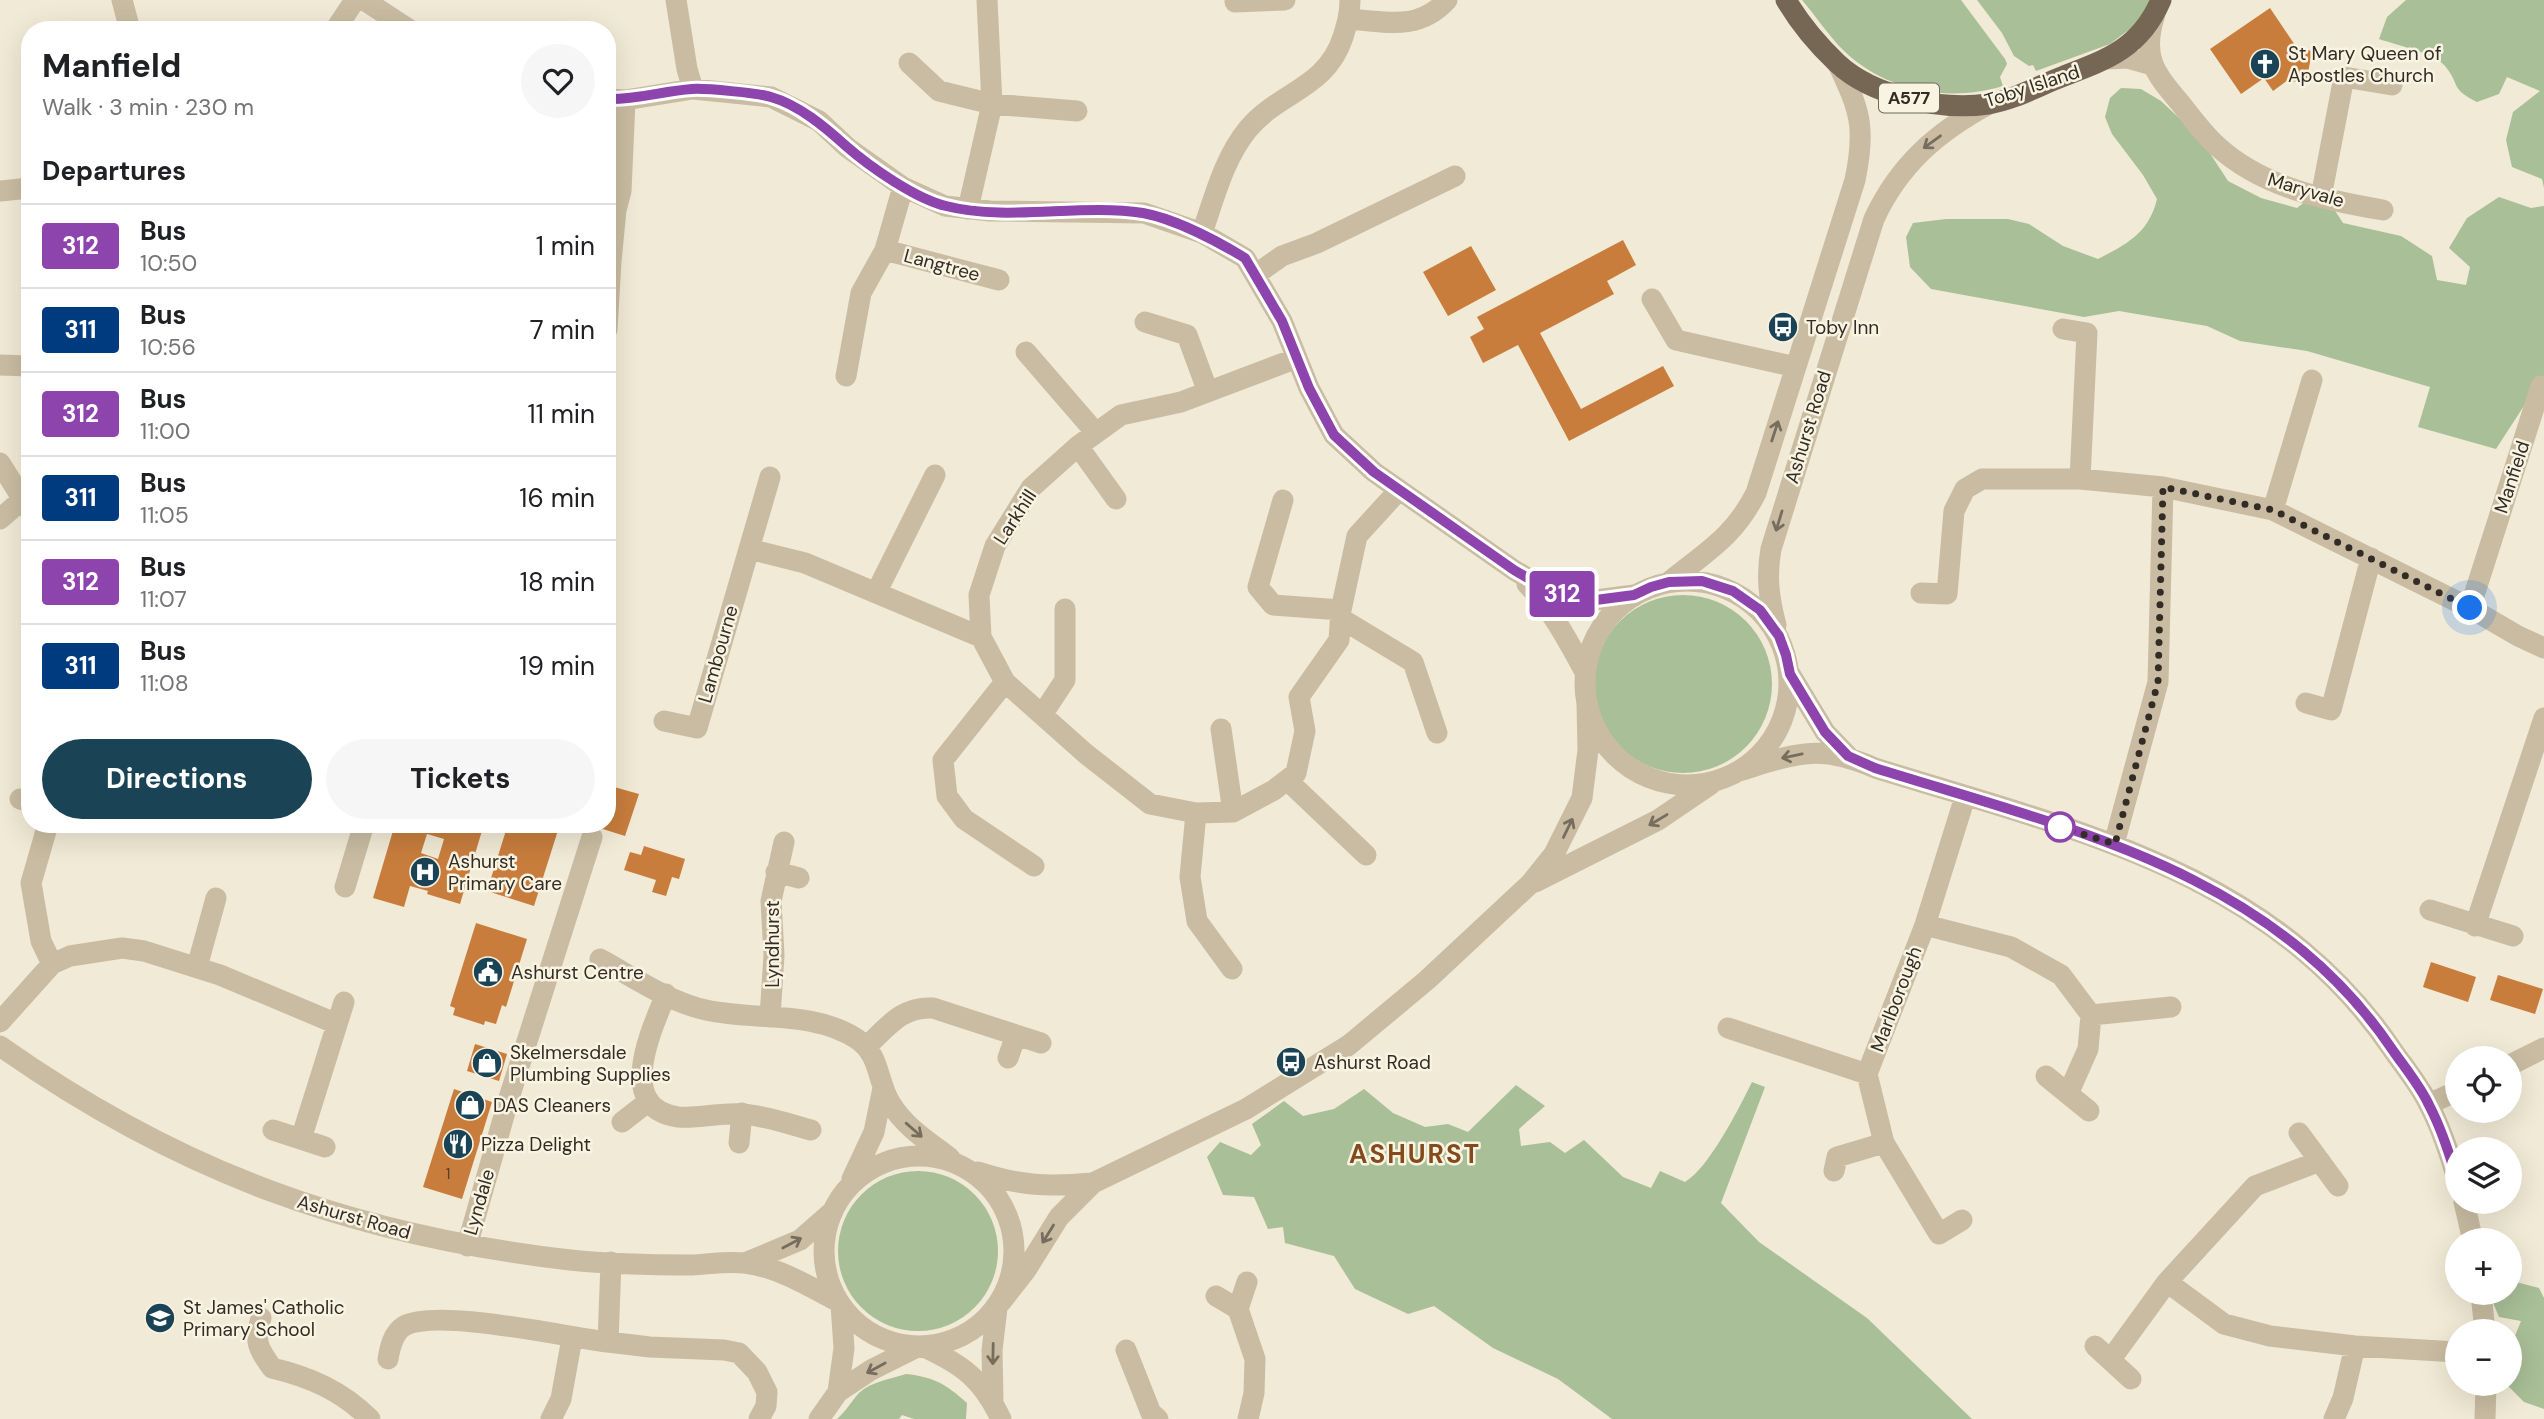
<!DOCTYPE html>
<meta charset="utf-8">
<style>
body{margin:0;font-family:"DM Sans",sans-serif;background:#f6f6f6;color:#202124;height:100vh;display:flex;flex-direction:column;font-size:26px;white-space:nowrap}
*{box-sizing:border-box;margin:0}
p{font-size:23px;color:#757577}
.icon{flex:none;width:38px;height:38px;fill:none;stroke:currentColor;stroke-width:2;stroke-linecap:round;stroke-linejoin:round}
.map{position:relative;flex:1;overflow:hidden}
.side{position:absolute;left:21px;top:21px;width:595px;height:812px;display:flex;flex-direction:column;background:#fff;border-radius:28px;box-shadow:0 7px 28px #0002}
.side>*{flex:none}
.badge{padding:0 14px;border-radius:5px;font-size:24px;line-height:46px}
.fabs{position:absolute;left:2445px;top:1046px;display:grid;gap:14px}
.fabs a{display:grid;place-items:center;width:77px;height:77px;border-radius:50%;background:#fff;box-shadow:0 7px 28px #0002;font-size:35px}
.you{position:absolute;width:35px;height:35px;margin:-18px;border:5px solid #fff;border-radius:50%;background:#1a73e8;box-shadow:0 0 0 10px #1a73e833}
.map>.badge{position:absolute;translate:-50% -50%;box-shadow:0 0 0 4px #fff}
h2{padding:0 21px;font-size:26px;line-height:63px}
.round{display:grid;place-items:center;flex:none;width:74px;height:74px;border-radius:37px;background:#f6f6f6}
.head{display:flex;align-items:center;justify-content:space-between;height:119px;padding:0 21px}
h1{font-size:33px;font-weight:700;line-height:52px}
.primary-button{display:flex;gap:14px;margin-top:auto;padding:14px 21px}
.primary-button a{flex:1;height:80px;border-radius:42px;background:#1a4455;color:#fff;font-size:28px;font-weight:700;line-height:80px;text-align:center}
.primary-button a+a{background:#f6f6f6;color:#202124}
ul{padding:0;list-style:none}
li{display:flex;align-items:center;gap:21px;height:84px;padding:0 21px;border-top:2px solid #e0e0e0}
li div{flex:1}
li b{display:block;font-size:26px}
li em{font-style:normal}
li .badge{min-width:77px;font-weight:700;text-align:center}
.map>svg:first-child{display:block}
.green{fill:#a9bf97}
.building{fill:#c87d3d;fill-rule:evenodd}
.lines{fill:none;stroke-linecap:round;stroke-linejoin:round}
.minor{stroke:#c9bca2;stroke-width:21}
.major{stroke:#766755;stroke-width:21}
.oneway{stroke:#766d5d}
.line-casing{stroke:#fff;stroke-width:16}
.line{stroke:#8e44ad;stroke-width:10}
.walk{stroke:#332c25;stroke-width:7;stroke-dasharray:0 12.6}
.stop-dot{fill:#fff;stroke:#8e44ad;stroke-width:3.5}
.labels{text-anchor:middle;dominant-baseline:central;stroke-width:5;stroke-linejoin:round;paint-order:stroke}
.number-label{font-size:16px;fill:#58402b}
.shield{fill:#f9f3e2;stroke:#6e685e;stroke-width:2}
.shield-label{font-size:18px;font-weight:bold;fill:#332c25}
.poi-label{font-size:19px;fill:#332c25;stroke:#f9f3e2;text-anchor:start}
.street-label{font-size:19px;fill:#332c25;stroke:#f9f3e2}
.district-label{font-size:26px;font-weight:bold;letter-spacing:2px;fill:#834b1d;stroke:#f9f3e2}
</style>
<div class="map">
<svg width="2544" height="1419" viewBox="0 0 2544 1419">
<rect width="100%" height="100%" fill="#f1ead6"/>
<path class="green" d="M 1802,0 L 1961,0 L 2005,59 L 2007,64 L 2000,77 L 2003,86 C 1948,103 1885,91 1843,50 C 1828,35 1816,16 1802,0 Z
M 1977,0 L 2152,0 L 2135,25 L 2110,44 L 2036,71 L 2033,65 L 2029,66 L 2014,56 L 2002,33 Z
M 2406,0 L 2544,0 L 2544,188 L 2542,179 L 2512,167 L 2506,140 L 2513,112 L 2540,91 L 2507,77 L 2499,94 L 2477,102 C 2449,88 2461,85 2445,66 C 2434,53 2396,45 2379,39 L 2387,17 Z
M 2121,88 L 2141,89 L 2161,101 L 2200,138 L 2228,181 L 2261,198 L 2297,208 L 2306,201 L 2332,206 L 2343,223 L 2401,236 L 2432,256 L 2437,280 L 2466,285 L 2470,267 L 2449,248 L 2467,218 L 2499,197 L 2531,208 L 2544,206 L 2544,382 L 2540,381 L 2496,449 L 2418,427 L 2430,387 L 2307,351 L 2240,341 L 2207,326 L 2119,311 L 2084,317 L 1931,289 L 1910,267 L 1906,237 L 1913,223 L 1946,219 L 2008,219 L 2029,224 L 2063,246 L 2098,259 C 2127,244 2149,233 2157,199 L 2143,175 L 2112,134 L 2105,117 L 2110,98 Z
M1594 684a89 89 0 1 1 178 0a89 89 0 1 1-178 0Z
M 1752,1082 L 1765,1087 L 1721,1203 L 1759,1242 L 1867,1318 L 1972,1419 L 1612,1419 L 1558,1379 L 1493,1348 L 1434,1306 L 1408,1314 L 1355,1289 L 1334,1256 L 1285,1243 L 1283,1227 L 1268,1229 L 1254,1197 L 1223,1195 L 1207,1157 L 1220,1142 L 1251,1155 L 1261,1145 L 1252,1124 L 1284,1101 L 1303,1116 L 1334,1109 L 1364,1089 L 1393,1113 L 1425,1127 L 1448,1124 L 1468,1132 L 1516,1085 L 1545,1106 L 1519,1129 L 1521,1146 L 1550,1142 L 1565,1153 L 1584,1140 L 1623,1177 L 1651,1188 L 1660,1171 L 1685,1182 C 1709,1168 1739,1108 1752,1082 Z
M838 1251a80 80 0 1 1 160 0a80 80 0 1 1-160 0Z
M 2510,1245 L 2514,1245 L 2516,1282 L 2539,1288 L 2544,1298 L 2544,1409 L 2524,1402 L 2508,1386 L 2510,1348 L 2521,1321 L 2499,1317 L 2489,1293 L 2510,1293 Z
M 906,1374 C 934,1377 946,1384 967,1403 L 966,1419 L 914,1419 L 902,1415 L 899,1419 L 837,1419 C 846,1411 851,1402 859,1393 C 870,1382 891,1379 906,1374 Z"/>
<path class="building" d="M 2270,8 L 2297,48 L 2312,51 L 2306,84 L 2288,80 L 2273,91 L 2264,78 L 2241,94 L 2210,49 Z
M 1623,240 L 1636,265 L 1607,281 L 1614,294 L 1540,333 L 1581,409 L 1663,366 L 1674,386 L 1569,441 L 1518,345 L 1483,363 L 1470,337 L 1484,329 L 1477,317 Z
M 1471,246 L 1496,290 L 1448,316 L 1423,272 Z
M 607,785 L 639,794 L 625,836 L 590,825 L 607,824 Z
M 395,824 L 484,824 L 460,904 L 427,894 L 428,891 L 410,886 L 404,907 L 373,898 ZM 427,834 L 444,839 L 438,859 L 421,853 Z
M 508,824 L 560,824 L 534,906 L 487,891 Z
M 644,846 L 685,859 L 679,879 L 672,877 L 666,896 L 652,892 L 656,880 L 624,870 L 630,852 L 641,855 Z
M 476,923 L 527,939 L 506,1007 L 502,1005 L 496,1024 L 485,1021 L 484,1025 L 453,1015 L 455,1008 L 450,1006 Z
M 2431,962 L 2476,977 L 2468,1002 L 2423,987 Z
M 2498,975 L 2543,989 L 2535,1014 L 2490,1000 Z
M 475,1044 L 507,1054 L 499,1081 L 467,1071 Z
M 454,1089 L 492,1102 L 462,1199 L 423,1187 Z"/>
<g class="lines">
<path class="minor" d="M 122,0 L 130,30
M 364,0 L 410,30
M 676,0 L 687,69 L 693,89
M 1235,2 L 1285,0
M 2155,14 C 2141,57 2154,72 2181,104 C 2192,118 2203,133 2216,145 C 2261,187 2324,200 2383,210
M 1349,19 C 1387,22 1419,31 1447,0
M 335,30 L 355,0
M 2107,59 L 2127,58 L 2152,65
M 909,63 L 939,91 L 992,104 L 1077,111
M 607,99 L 625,100 L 693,89 L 771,97 L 819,121 L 848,148 L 903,187 L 945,206 L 990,211 L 1144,213 L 1202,233 L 1245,258 L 1282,321 L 1309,388 L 1334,435 L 1374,472 L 1514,570 L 1551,592 L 1588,601 L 1634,595
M 0,191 L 30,188
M 2321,197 L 2344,77 L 2392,85
M 968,209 L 992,104 L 987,0
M 1202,233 C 1214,199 1224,158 1248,129 C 1280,91 1326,89 1343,37 C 1347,24 1350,14 1350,0
M 885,250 L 999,280
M 607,260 L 611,261 L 607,330
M 611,261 L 616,210 L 621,191 L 625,100
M 1255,275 L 1282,256 L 1317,243 L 1455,176
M 1652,299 L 1676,340 L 1796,367
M 1145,322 L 1187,335 L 1208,392
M 2063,329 L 2087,333 L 2080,479
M 1026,352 L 1096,433
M 1297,358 L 1181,402 L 1121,415 L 1078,446 L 1031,488 L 995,546 L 979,595 L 981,637 L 1005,682 L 1086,754 L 1150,804 L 1196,813 L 1233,812 L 1274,790 L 1296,773 L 1305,731 L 1299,697 L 1339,640 L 1341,610 L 1357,536 L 1399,490
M 0,365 L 30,366
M 846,376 L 861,293 L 885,250 L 903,187
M 1078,446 L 1116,499
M 0,463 L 30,511
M 1283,500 L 1258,587 L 1273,605 L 1341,610
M 2273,510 L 2312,380
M 0,519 L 23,499
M 749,549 L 805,563 L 981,637
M1585 683a102 102 0 1 1 204 0a102 102 0 1 1-204 0Z
M 1669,582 C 1706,552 1734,537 1756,493 L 1855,180 C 1866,127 1860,111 1838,64
M 1527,584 C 1552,610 1568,641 1585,672
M 876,593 L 935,475
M 1921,593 L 1947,594 L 1954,511 L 1965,489 L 1982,479 L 2080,479 L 2163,487 L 2273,510 L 2470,608 L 2518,636 L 2544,648
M 2470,608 L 2541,386 L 2544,387
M 1340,618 L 1413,662 L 1437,733
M 1776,625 C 1769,599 1766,576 1771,549 L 1874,219 C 1899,165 1937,132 1989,104
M 1790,674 L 1825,732 L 1848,756
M 1005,682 L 943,760 L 947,796 L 964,819 L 1034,866
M 2306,703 L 2331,710 L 2371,558
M 1042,715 L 1065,680 L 1065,609
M 664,721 L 697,728 L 770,477
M 1221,729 L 1233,812
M 1739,771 C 1795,754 1818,743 1875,768 C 2070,829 2272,870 2394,1052 C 2406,1069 2420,1086 2429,1105 C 2441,1128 2450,1155 2457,1179
M 1287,780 L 1366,855
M 20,799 L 30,802
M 1196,813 L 1190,877 L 1197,921 L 1232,969
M 48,824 L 31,883 L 41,941 L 52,964
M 2114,844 L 2158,682 L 2163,487
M 776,872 L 799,878
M 1535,882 L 1658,820 L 1711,784
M 345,887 L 364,824
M 2430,910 L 2513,936
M 1925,925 L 2011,947 L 2061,975 L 2091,1015 L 2088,1049 L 2068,1094
M 2475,926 L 2544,718
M 600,959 C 633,977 669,1002 706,1010 C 755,1021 813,1010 857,1039 C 881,1055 877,1083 891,1104 C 905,1127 929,1142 950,1158
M 197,967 L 216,898
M 666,994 C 652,1029 614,1108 678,1117 C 699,1119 721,1112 743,1114 C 766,1116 789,1124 811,1130
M 2091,1015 L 2171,1007
M 770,1017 L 774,955 L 771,901 L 784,842
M 0,1022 L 52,964 L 70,956 L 122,948 L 144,951 L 220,975 L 337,1024
M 1728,1028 L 1867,1074
M 0,1046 C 179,1172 352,1235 570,1260 C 609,1264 652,1265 692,1265 C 709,1264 728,1261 745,1263 C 777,1267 809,1286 837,1301
M 866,1047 C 887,1028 901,1006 933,1008 L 1016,1035
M 1008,1058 L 1016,1035 L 1041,1043
M 2510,1065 L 2544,1048
M 2046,1076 L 2089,1111
M 2429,1104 L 2457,1091
M 622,1122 L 649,1101
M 273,1130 L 325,1147
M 2299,1133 L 2338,1186
M 301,1139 L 344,1002
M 739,1143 L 742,1113
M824 1251a95 95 0 1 1 190 0a95 95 0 1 1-190 0Z
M 1834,1171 L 1837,1157 L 1884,1143
M 978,1172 C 1021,1186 1047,1187 1093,1183
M 852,1179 L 874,1132 L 883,1088
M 2464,1202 L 2473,1241
M 1962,1220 L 1939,1234 L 1884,1143 L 1867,1074 L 1925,925 L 1965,797
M 467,1246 L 509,1098 L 592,837
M 745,1263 L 800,1240 L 832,1212
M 2167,1282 L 2224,1324 L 2270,1336 L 2355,1346 L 2457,1352
M 2481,1293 L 2485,1332
M 1216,1296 L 1238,1309 L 1247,1282
M 1001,1302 L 1026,1270 L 1059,1217 L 1093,1183 L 1246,1109 L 1349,1045 L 1427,980 L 1530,884 L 1554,854 L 1582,798 L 1588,750 L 1587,704
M 1238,1309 L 1255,1359 L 1254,1393 L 1248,1419
M 261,1318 C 254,1343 258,1348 272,1368 C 310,1377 342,1391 370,1419
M 608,1342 L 650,1347 L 724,1350 L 739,1353 L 757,1372 L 767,1392 L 766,1406 L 759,1419
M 2095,1346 L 2131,1379
M 924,1347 C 963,1365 982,1379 1001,1419
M 1126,1350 L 1151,1413 L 1158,1419
M 388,1359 C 390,1347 393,1333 404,1326 C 438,1308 565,1337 608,1342 L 611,1262
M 2111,1359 L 2167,1282 L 2255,1186 L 2320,1161
M 838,1392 L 844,1348 L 841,1305
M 993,1401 L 992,1350 L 997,1308
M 551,1419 L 561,1399 L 572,1338
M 819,1419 L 838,1392 L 871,1370 L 917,1347
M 2334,1419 L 2343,1398 L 2355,1346
M 2485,1419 L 2486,1384"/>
<path class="major" d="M 1786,0 C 1799,22 1818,45 1837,63 C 1872,96 1941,111 1988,104 C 2014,100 2040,85 2064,76 C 2109,59 2141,47 2161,0"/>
</g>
<defs><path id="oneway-shaft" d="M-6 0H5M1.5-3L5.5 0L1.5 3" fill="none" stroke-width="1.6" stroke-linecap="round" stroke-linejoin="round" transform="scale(1.75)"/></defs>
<g class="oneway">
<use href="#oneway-shaft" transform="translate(1932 142) rotate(144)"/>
<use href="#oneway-shaft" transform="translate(1775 431) rotate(-72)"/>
<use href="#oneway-shaft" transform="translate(1779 521) rotate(107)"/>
<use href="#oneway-shaft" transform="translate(1792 756) rotate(168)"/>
<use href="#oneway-shaft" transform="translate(1658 820) rotate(149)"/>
<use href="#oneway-shaft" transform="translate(1568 828) rotate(-64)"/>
<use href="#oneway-shaft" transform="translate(914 1130) rotate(41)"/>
<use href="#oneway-shaft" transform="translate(1048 1234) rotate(122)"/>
<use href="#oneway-shaft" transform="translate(792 1243) rotate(-28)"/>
<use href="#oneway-shaft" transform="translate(993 1354) rotate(91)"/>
<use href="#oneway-shaft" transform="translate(876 1368) rotate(151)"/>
</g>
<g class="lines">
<g class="line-casing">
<path id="line" d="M 607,99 C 636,100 663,91 692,89 C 704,88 759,93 771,97 C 799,105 825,127 846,146 C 870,167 916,199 946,206 C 1009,222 1080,203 1143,213 C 1175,219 1217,241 1245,258 L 1282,321 L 1309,388 L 1334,435 L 1374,472 L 1514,570 L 1552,592 L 1588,601 L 1634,595 L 1651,587 L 1669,582 L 1702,581 L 1733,591 L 1760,610 L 1779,636 L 1786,655 L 1790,674 L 1825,732 L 1848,756 L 1875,768 C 2069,829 2273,871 2394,1052 C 2406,1069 2420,1086 2429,1105 C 2441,1128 2450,1155 2457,1180"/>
</g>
<use href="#line" class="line"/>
<path class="walk" d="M 2060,827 L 2115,844 L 2158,682 L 2163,487 L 2273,510 L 2470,608"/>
</g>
<defs>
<g id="church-disc" transform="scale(1.575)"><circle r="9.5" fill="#1a4455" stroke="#f9f3e2"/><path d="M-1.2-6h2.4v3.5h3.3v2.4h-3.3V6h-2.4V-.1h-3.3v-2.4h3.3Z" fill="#fff"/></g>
<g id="bus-disc" transform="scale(1.575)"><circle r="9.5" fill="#1a4455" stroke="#f9f3e2"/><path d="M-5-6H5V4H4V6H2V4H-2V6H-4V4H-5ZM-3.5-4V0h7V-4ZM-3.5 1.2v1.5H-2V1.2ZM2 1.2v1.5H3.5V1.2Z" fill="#fff"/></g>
<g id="hospital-disc" transform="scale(1.575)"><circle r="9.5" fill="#1a4455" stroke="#f9f3e2"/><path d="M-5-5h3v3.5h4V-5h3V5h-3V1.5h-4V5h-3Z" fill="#fff"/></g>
<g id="civic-disc" transform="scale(1.575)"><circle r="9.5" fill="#1a4455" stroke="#f9f3e2"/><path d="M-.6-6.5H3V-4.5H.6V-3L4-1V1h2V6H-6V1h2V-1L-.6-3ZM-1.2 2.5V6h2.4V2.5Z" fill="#fff"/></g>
<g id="shop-disc" transform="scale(1.575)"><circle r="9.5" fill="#1a4455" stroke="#f9f3e2"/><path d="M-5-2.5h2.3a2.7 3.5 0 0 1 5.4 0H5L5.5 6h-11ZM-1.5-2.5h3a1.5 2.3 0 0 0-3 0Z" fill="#fff"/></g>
<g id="restaurant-disc" transform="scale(1.575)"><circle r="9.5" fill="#1a4455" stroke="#f9f3e2"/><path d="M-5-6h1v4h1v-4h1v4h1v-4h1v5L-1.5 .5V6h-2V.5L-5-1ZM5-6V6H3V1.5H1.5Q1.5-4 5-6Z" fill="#fff"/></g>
<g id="school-disc" transform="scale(1.575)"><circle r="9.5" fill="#1a4455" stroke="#f9f3e2"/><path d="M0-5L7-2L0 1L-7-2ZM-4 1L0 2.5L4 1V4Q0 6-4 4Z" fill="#fff"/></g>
</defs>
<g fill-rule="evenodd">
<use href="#church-disc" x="2265" y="64"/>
<use href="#bus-disc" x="1783" y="327"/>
<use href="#hospital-disc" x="425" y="872"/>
<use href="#civic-disc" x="488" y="972"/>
<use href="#bus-disc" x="1291" y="1062"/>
<use href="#shop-disc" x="487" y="1063"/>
<use href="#shop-disc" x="470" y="1105"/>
<use href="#restaurant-disc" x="458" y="1144"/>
<use href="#school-disc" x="160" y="1318"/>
</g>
<circle class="stop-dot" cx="2060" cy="827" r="14"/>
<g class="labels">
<g class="number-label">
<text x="448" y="1173">1</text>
</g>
<rect class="shield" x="1879" y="83.5" width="60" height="29" rx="5"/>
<g class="shield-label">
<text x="1909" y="98">A577</text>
</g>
<g class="poi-label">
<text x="2288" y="53">St Mary Queen of<tspan x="2288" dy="22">Apostles Church</tspan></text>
<text x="1806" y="327">Toby Inn</text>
<text x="448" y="861">Ashurst<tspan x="448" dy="22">Primary Care</tspan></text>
<text x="511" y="972">Ashurst Centre</text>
<text x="510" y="1052">Skelmersdale<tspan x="510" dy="22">Plumbing Supplies</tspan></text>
<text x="1314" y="1062">Ashurst Road</text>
<text x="493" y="1105">DAS Cleaners</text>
<text x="481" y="1144">Pizza Delight</text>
<text x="183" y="1307">St James' Catholic<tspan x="183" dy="22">Primary School</tspan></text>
</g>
<g class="street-label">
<text transform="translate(2032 86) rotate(-18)">Toby Island</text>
<text transform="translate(2306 190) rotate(17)">Maryvale</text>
<text transform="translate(942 265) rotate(15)">Langtree</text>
<text transform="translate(1808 427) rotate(-73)">Ashurst Road</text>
<text transform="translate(2512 477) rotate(-72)">Manfield</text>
<text transform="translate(1015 517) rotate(-57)">Larkhill</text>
<text transform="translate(718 654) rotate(-74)">Lambourne</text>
<text transform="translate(772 944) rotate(-90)">Lyndhurst</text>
<text transform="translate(1896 999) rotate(-69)">Marlborough</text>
<text transform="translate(479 1202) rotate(-74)">Lyndale</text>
<text transform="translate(354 1217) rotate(16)">Ashurst Road</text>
</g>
<g class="district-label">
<text x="1415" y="1154">ASHURST</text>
</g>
</g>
</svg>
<div class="fabs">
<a><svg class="icon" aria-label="locate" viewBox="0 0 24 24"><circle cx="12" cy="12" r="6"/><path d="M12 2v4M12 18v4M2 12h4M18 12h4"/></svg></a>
<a><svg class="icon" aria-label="layers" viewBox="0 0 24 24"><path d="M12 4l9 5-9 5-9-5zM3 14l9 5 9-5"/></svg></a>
<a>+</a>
<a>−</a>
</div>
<div class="you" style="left:2470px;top:608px"></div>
<b class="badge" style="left:1562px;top:594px;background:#8e44ad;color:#fff">312</b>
<section class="side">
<div class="head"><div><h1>Manfield</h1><p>Walk · 3 min · 230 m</p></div><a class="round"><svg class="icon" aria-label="heart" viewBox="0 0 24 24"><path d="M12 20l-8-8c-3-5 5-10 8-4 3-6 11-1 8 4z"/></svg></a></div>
<h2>Departures</h2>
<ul>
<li><span class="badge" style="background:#8e44ad;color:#fff">312</span><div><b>Bus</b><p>10:50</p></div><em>1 min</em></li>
<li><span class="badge" style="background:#003b80;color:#fff">311</span><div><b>Bus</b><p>10:56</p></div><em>7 min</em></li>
<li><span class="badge" style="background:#8e44ad;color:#fff">312</span><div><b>Bus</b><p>11:00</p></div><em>11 min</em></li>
<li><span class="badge" style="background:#003b80;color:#fff">311</span><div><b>Bus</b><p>11:05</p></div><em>16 min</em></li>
<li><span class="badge" style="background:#8e44ad;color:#fff">312</span><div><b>Bus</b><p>11:07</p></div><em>18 min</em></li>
<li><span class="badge" style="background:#003b80;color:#fff">311</span><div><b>Bus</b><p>11:08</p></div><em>19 min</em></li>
</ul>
<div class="primary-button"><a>Directions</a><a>Tickets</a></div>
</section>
</div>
